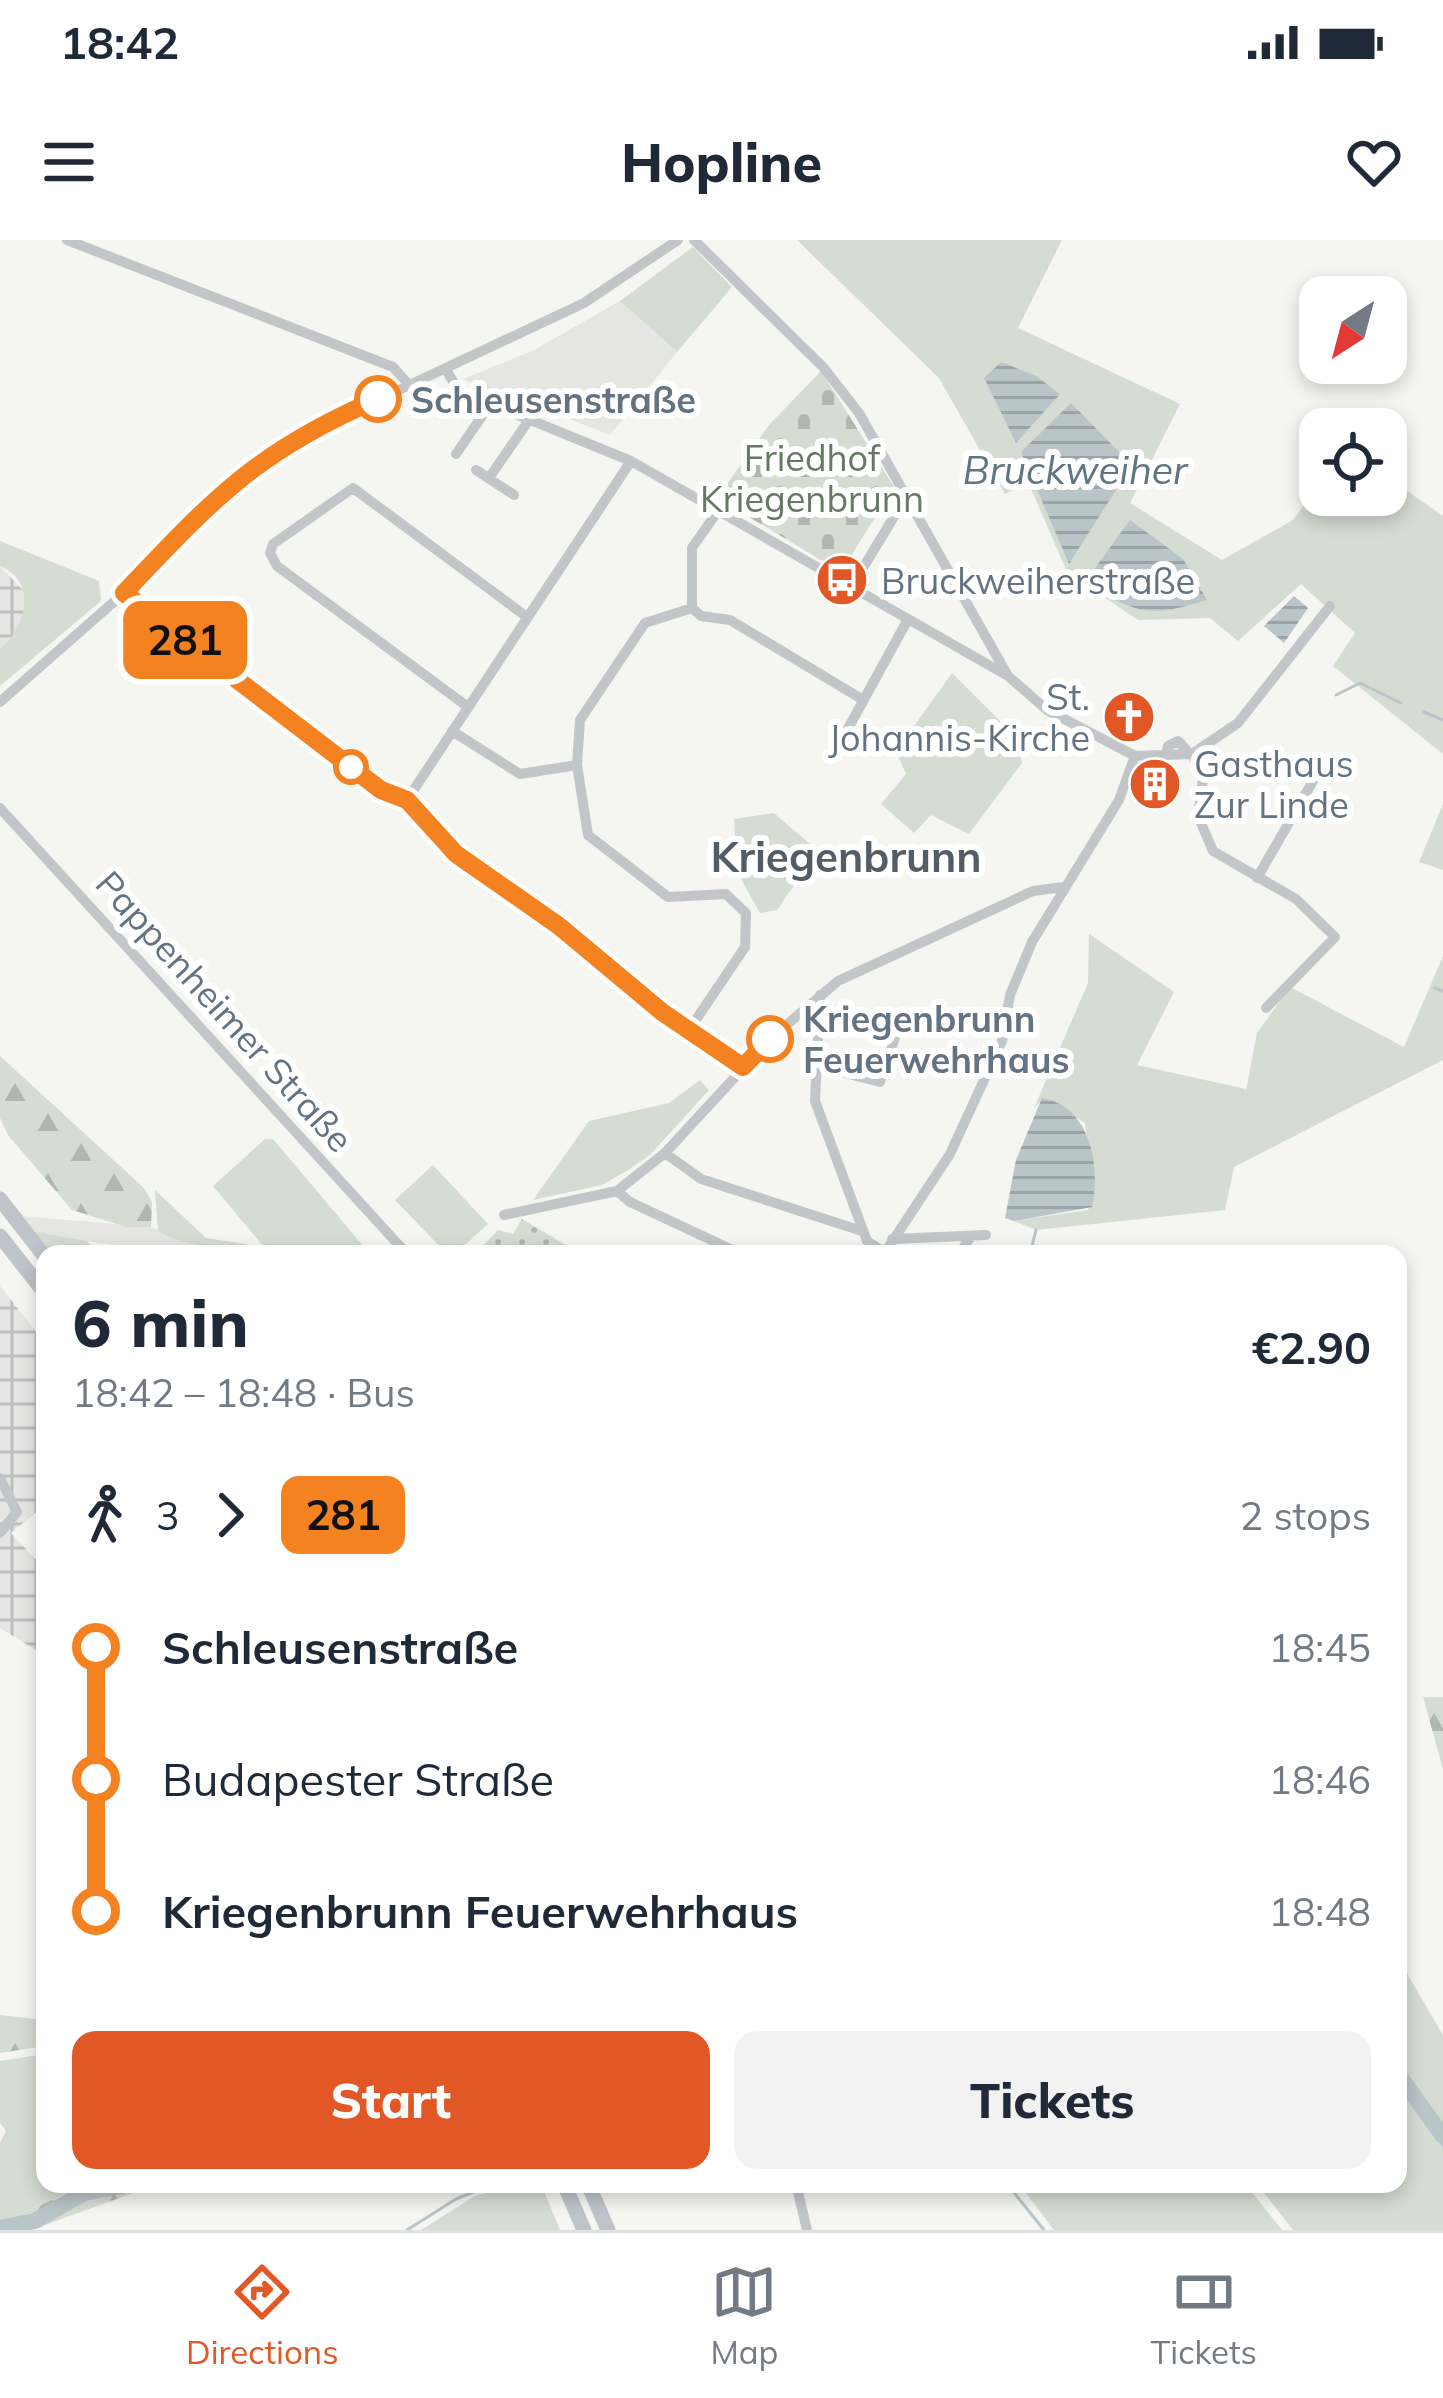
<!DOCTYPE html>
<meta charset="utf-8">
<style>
body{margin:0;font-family:Mulish,sans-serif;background:#f2f2f3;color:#1f2937;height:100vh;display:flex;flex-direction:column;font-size:45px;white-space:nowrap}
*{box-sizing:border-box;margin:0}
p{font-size:39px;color:#747a83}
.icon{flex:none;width:66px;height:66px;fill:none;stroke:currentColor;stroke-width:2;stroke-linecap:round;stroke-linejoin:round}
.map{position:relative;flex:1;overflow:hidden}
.details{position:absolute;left:36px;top:1005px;width:1371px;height:948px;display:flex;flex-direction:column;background:#fff;border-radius:24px;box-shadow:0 6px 18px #0003}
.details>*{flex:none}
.badge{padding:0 24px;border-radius:18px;font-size:42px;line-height:78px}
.needle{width:78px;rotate:216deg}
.tools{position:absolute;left:1299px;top:36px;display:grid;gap:24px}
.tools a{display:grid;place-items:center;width:108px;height:108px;border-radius:24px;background:#fff;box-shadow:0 6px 18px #0003;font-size:60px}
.map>.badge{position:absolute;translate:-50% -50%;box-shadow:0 0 0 6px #fff}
.legs{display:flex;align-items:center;gap:18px;height:132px;padding:0 36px;font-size:39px}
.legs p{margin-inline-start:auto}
.summary{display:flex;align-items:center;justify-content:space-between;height:204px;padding:0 36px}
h1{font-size:66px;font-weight:800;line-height:90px}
.button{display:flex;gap:24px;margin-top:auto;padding:24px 36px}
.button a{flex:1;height:138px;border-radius:24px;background:#e15725;color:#fff;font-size:48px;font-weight:800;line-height:138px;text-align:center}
.button a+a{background:#f2f2f3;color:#1f2937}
ul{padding:0 36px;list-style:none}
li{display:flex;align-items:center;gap:42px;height:132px;font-size:45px}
li i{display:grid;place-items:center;width:18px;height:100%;margin:0 15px;background:currentColor}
li i::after{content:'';width:30px;height:30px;margin:-15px;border:9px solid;border-radius:50%;background:#fff}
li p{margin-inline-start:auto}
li:first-child i{background:linear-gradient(#0000 50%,currentColor 0)}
li:last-child i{background:linear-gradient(currentColor 50%,#0000 0)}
.status{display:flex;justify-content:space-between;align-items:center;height:84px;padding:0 60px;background:#fff;direction:ltr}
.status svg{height:33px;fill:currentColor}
header{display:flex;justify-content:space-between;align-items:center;height:156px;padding:0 36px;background:#fff;font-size:54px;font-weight:800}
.tabs{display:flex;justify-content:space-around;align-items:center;height:168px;border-top:3px solid #e0e1e3;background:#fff;font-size:33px;color:#747a83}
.tabs a{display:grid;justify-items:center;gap:6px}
.tabs .on{color:#e15725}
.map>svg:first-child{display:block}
.built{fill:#e5e6e4}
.industrial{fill:url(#industrial-grid)}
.green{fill:#d5dcd2}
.forest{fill:url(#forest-firs)}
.cemetery{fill:url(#cemetery-stones)}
.garden{fill:url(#garden-dots)}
.water{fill:url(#water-rules)}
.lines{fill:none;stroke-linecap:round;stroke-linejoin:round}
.stream{stroke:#bac5c9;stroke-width:3}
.river{stroke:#bac5c9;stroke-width:16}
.minor{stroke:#c2c6c9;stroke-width:10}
.highway{stroke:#bec4ca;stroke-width:15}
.line-1-casing{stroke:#fff;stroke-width:27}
.line-1{stroke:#f58220;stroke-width:18}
.stop-1-dot{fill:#fff;stroke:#f58220;stroke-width:6}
.labels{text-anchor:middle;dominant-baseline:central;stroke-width:12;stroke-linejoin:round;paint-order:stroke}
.stop-label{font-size:36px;font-weight:bold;fill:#647382;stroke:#fff;text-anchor:start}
.park-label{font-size:36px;fill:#667963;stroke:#fff}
.poi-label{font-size:36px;fill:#647382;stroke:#fff;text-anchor:start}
.street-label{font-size:36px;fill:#647382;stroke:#fff}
.water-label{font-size:39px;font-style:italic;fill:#5f757f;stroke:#fff}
.quarter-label{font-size:42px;font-weight:bold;fill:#525d67;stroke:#fff}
</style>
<div class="status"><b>18:42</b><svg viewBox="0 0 49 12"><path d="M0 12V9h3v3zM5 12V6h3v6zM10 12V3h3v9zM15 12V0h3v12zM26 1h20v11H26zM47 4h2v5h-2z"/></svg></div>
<header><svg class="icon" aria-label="menu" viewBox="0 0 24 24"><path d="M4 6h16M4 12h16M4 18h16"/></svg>Hopline<svg class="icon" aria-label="heart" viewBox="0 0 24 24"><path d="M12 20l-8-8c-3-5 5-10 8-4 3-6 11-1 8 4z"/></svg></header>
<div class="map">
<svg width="1443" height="1990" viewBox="0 0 1443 1990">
<defs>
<pattern id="industrial-grid" width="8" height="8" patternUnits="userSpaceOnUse" patternTransform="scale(3)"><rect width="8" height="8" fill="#e5e6e4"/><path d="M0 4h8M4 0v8" fill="none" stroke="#bdbfbe"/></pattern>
<pattern id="forest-firs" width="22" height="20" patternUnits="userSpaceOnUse" patternTransform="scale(3)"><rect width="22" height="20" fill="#d5dcd2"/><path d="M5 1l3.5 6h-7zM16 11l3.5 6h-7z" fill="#b0b7b0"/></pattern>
<pattern id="cemetery-stones" width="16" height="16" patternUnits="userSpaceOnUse" patternTransform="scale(3)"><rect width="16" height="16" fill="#d5dcd2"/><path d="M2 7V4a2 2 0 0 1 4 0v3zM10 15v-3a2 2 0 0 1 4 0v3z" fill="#b0b7b0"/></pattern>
<pattern id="garden-dots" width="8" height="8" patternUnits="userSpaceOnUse" patternTransform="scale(3)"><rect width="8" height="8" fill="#d5dcd2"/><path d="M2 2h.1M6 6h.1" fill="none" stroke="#b0b7b0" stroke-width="1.8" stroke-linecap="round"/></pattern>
<pattern id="water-rules" width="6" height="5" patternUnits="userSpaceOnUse" patternTransform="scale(3)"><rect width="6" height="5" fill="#bac5c9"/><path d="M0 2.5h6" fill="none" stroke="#9ba4a9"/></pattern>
</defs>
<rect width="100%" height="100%" fill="#f5f5f1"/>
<path class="built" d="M 620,61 L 677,112 L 610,195 L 541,168 L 537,175 L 463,139 L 532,111 Z
M 21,976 L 151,987 L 189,1002 L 293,1014 L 185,1014 L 87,1001 L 32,991 Z"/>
<path class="industrial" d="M 0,326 L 23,350 L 26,373 L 14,397 L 0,409 Z
M 0,1046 L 45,1103 L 45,1265 L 11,1293 L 45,1329 L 45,1416 L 0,1388 Z"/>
<path class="green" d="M 797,0 L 1062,0 L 1018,88 L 1180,164 L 1130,263 L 1222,320 L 1293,280 L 1320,244 L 1320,255 L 1386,255 L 1386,236 L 1443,276 L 1443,514 L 1333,426 L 1355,393 L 1301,344 L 1238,401 L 1210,378 L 1138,380 L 1067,332 L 1029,244 L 1005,254 L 939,138 Z
M 693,7 L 732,47 L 677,112 L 620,61 Z
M 0,301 L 99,341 L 101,361 L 0,446 L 0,409 C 25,388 39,342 0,326 Z
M 952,433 L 1016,497 L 1022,523 L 969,594 L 931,575 L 914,593 L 881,564 L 906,534 L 896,511 Z
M 1443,564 L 1443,630 L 1419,622 Z
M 774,573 L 818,611 L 777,670 L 760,673 L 737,632 L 734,579 Z
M 1089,694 L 1174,752 L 1137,825 L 1246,849 L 1245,856 L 1257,793 L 1290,747 L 1404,807 L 1443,716 L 1443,820 L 1234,927 L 1225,970 L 1036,990 L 1014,981 L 1088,970 L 1094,955 L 1085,883 L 1043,858 L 1034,868 L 1088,743 Z
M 700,840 L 709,850 L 650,915 L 628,930 L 602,945 L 533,960 L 589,881 L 669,863 Z
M 265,899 L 273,899 L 370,1014 C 319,1014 199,1017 158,991 L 155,950 L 206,998 L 264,1007 L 213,946 Z
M 433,925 L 488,984 L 455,1014 L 447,1014 L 395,960 Z
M 32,991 L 87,1001 L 96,1014 L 51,1014 Z
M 1398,1718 L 1443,1795 L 1443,1898 L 1398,1828 Z
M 45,1814 L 45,1944 L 111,1944 L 86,1946 L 0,1982 L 0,1903 L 6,1891 L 0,1883 L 0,1821 Z
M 1398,1847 L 1443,1908 L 1443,1990 L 1293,1990 L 1257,1944 L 1398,1944 Z
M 517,1944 L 541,1944 L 560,1990 L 421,1990 L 475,1956 Z
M 1019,1944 L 1245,1944 L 1282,1990 L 1054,1990 Z"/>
<path class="forest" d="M 0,816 L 144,948 L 152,962 L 151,987 L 126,987 L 72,970 L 8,895 L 0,878 Z
M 1423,1457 L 1443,1457 L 1443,1529 Z
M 0,1775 L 45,1780 L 45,1806 L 0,1813 Z
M 158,1944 L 31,1990 L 0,1990 L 0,1982 L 86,1946 Z"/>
<path class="cemetery" d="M 821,131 L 894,247 L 841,332 L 717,258 L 769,185 Z"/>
<path class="garden" d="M 522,979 L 581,1014 L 475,1014 L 498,990 L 513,994 Z"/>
<path class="water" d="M 1001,122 L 1036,136 L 1060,154 L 1016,203 L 984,138 Z
M 1071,163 L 1132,225 L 1069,324 L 1021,212 Z
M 1130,280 L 1183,319 L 1207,360 C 1149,378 1136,374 1085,342 Z
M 1294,356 L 1308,368 L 1284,403 L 1264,386 Z
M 1042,858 C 1090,866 1101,925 1092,967 L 1014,981 L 1005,978 L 1016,920 Z
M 1398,1828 L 1443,1898 L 1443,1908 L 1398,1847 Z"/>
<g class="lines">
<path class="stream" d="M 1336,455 L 1360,443 L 1401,463
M 1424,472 L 1443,480
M 1435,748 L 1443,751
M 1030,1014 L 1036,990
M 1007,1944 L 1044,1990
M 407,1990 L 456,1959 L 493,1944"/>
<path class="river" d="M 1398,1834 L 1443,1896
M 0,1988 L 35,1981 L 84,1953 L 131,1944"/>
<path class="minor" d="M 67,0 L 393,127 L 410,146
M 694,0 L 823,127 L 859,173 L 1008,436 L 1047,470 L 1135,516 L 1192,514 L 1238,483 L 1330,366
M 446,130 L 459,151 L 631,221 L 1008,436
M 456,214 L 491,163
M 476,230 L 514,255
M 489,238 L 529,180
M 852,346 L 906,257
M 124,353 L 381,550 L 407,560 L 456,614 L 559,686 L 662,772 L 743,827
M 692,368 L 692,308 L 720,268
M 0,462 L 124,353 L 213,260 L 280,206 L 584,63 L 678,0
M 468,467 L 277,326 L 270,313 L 273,304 L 353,248 L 527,377
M 452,491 L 520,534 L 577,525
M 845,494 L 907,381
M 1192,514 L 1203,539 L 1198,576 L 1213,611 L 1296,659 L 1335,697 L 1266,768
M 1166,516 L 1168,506 L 1178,501 L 1191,515
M 407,560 L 631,221
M 0,568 L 407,1014
M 1257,638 L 1317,534
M 820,755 L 815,861 L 867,1001 L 885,1013
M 689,790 L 745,707 L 746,673 L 726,654 L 668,657 L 588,595 L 577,525 L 580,480 L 645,383 L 692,368 L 701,376 L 730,380 L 860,458
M 814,825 L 880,842 L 900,783
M 665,913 L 701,939 L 862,991
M 617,951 L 630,962 L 741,1014
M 504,975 L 617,951 L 665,913 L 770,799 L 838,741 L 1033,651 L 1063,647
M 892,999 L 986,995
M 884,1014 L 950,914 L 1002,801 L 1010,755 L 1032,702 L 1119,560 L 1135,516
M 959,1014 L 970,998
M 0,1238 L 17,1272 L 0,1293
M 796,1944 L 807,1990"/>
<path class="highway" d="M 0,959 L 45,1017
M 0,996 L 45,1053
M 564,1944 L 584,1990
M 588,1944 L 608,1990"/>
</g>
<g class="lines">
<g class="line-1-casing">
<path id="line-1" d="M 378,159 C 257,211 213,259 124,353 L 381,550 L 407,560 L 456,614 L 559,686 L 662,772 L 743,827 L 770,799"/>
</g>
<use href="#line-1" class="line-1"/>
</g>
<defs>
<g id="bus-disc" transform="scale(2.7)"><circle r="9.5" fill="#e15725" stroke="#fff"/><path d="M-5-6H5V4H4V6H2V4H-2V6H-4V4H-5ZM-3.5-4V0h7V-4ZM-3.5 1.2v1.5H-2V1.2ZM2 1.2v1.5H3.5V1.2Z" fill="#fff"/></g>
<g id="church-disc" transform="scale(2.7)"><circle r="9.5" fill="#e15725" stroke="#fff"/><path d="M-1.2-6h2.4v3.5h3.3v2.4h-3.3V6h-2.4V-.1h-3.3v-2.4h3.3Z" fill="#fff"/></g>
<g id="building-disc" transform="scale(2.7)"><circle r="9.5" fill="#e15725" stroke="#fff"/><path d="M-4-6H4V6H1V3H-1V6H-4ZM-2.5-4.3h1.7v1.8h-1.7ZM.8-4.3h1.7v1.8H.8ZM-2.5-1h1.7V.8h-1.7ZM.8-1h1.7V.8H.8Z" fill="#fff"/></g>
</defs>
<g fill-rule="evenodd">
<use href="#bus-disc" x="842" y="340"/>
<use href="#church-disc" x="1129" y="477"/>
<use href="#building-disc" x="1155" y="544"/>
</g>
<g class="stop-1-dot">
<circle cx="378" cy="159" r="21"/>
<circle cx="351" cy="527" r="15"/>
<circle cx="770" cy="799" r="21"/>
</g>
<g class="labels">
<g class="stop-label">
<text x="411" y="159">Schleusenstraße</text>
<text x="803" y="778">Kriegenbrunn<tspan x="803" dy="41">Feuerwehrhaus</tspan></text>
</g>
<g class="park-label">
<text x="812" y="217">Friedhof<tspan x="812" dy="41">Kriegenbrunn</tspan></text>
</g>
<g class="poi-label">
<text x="881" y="340">Bruckweiherstraße</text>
<text x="1090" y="456" text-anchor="end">St.<tspan x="1090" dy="41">Johannis-Kirche</tspan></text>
<text x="1194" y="523">Gasthaus<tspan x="1194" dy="41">Zur Linde</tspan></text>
</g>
<g class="street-label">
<text transform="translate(225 771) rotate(48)">Pappenheimer Straße</text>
</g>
<g class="water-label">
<text x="1075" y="229">Bruckweiher</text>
</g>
<g class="quarter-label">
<text x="846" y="616">Kriegenbrunn</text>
</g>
</g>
</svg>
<div class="tools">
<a><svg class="needle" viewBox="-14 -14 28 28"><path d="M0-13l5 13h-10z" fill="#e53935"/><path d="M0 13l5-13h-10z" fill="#747a83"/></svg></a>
<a><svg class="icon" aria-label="locate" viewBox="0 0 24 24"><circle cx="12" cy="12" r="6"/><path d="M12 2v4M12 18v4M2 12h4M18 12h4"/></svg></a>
</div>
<b class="badge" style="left:185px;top:400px;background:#f58220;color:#111">281</b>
<section class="details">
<div class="summary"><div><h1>6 min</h1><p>18:42 – 18:48 · Bus</p></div><b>€2.90</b></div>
<div class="legs"><svg class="icon" aria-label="walk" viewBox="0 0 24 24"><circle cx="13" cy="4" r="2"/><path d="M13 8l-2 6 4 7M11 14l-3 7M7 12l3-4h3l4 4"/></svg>3<svg class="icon" aria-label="forward" viewBox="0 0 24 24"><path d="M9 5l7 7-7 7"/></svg><b class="badge" style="background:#f58220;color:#111">281</b><p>2 stops</p></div>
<ul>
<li><i style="color:#f58220"></i><b>Schleusenstraße</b><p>18:45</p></li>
<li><i style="color:#f58220"></i><span>Budapester Straße</span><p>18:46</p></li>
<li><i style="color:#f58220"></i><b>Kriegenbrunn Feuerwehrhaus</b><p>18:48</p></li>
</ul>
<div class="button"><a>Start</a><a>Tickets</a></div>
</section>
</div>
<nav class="tabs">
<a class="on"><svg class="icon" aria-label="directions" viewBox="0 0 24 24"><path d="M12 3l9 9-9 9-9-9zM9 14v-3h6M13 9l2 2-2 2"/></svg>Directions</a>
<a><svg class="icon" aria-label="map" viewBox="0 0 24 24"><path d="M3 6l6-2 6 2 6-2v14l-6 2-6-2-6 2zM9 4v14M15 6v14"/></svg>Map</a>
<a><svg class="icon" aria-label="tickets" viewBox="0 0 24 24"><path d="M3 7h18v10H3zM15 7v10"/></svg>Tickets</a>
</nav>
